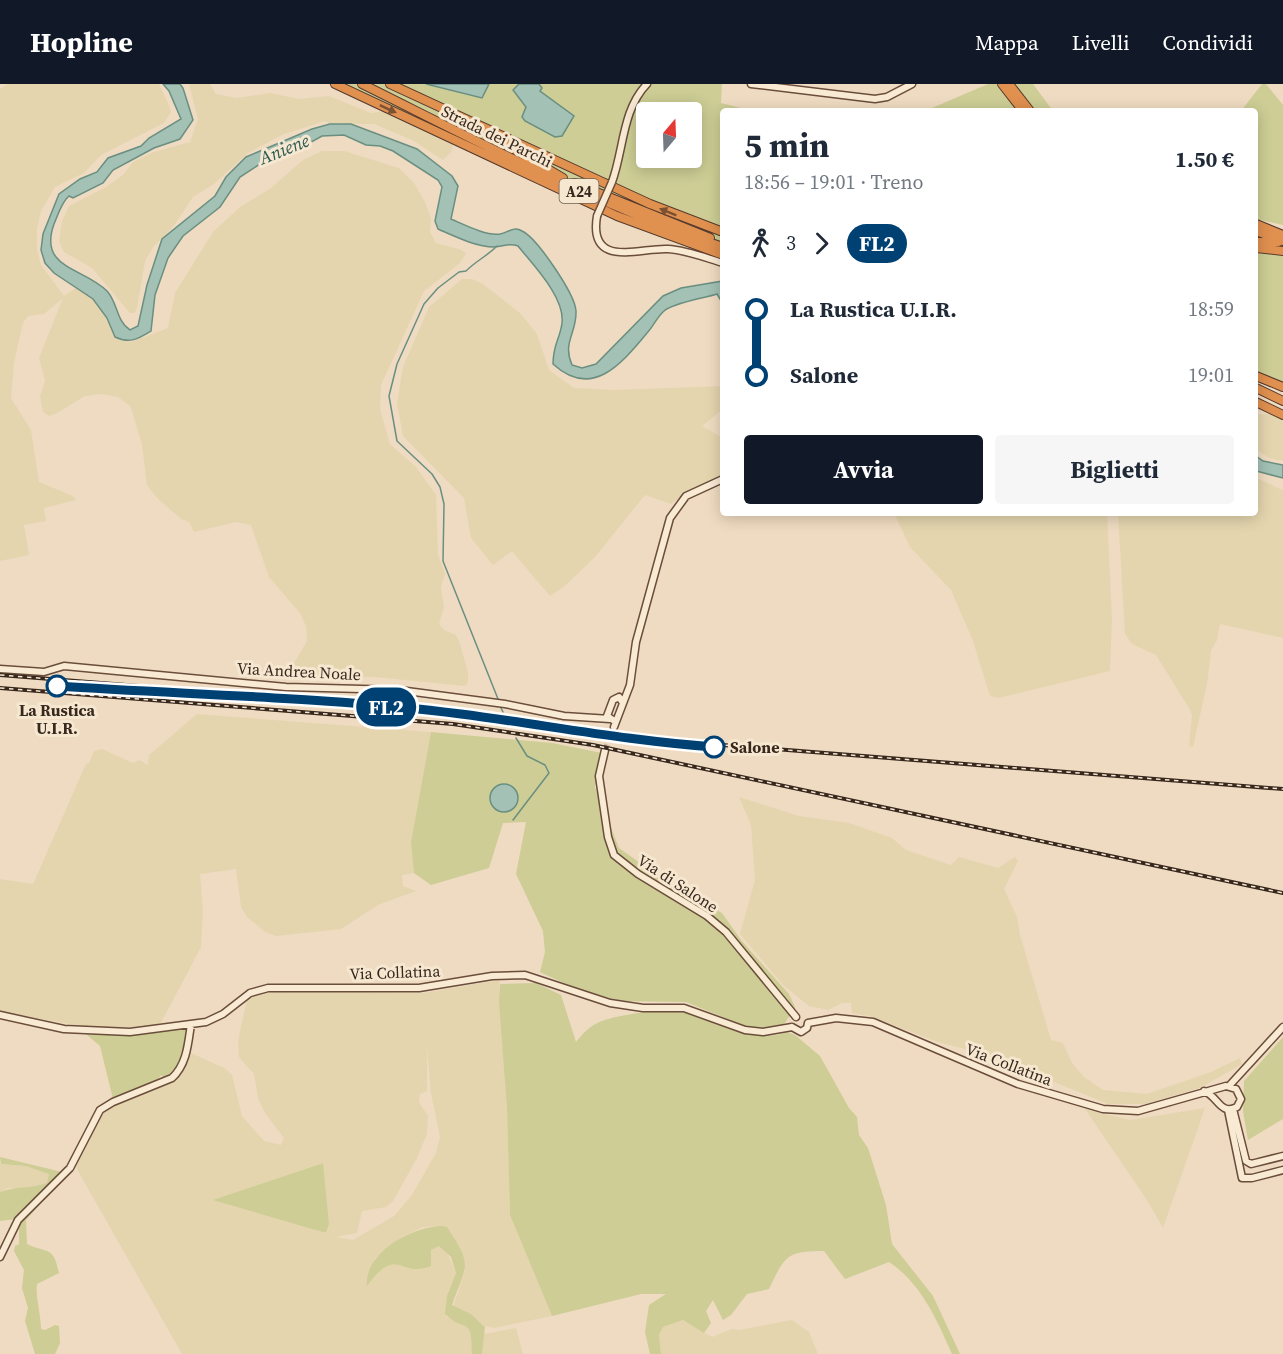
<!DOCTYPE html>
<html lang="it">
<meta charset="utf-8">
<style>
body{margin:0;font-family:"Source Serif 4",serif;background:#f6f6f7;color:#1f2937;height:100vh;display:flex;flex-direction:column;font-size:22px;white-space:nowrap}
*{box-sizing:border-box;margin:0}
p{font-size:20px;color:#747a83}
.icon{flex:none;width:33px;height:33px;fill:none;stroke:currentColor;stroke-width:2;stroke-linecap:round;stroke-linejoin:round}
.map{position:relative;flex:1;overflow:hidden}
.side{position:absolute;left:720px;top:24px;width:538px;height:408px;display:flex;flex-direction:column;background:#fff;border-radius:6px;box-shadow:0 3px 15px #0003}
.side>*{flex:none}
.badge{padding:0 12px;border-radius:20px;font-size:21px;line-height:39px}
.needle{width:39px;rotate:19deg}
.buttons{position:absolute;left:636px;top:18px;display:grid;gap:12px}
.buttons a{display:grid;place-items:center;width:66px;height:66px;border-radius:6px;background:#fff;box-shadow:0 3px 15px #0003;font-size:30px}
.map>.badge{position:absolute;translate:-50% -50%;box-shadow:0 0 0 3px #fff}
.legs{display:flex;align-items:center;gap:9px;height:66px;padding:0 24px;font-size:20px}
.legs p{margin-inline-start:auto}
.overview{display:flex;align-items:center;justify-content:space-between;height:102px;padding:0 24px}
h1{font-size:33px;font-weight:700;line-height:45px}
.action{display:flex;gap:12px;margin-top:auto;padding:12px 24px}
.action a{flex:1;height:69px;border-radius:6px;background:#111827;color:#fff;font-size:24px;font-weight:700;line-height:69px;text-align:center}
.action a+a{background:#f6f6f7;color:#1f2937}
ul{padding:0 24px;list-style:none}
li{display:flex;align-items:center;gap:21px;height:66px;font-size:22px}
li i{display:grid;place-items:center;width:9px;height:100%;margin:0 8px;background:currentColor}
li i::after{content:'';width:15px;height:15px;margin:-8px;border:4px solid;border-radius:50%;background:#fff}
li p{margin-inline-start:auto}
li:first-child i{background:linear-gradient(#0000 50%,currentColor 0)}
li:last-child i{background:linear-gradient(currentColor 50%,#0000 0)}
header{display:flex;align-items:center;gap:36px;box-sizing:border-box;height:84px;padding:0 30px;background:#111827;color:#fff}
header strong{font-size:28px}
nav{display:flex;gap:33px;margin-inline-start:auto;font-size:21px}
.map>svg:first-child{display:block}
.farmland{fill:#e4d5ae;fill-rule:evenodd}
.green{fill:#cdcd95;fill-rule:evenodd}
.water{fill:#a3c1b5;stroke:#6a8f81;stroke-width:1.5}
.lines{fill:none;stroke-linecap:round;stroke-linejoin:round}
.stream{stroke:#6a8f81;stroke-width:1.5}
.secondary-tunnel{stroke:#cab7a0;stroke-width:6;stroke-dasharray:6 3;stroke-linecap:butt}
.secondary-casing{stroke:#6a4d3b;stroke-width:9}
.highway-casing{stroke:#563b2d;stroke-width:10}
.secondary{stroke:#f9ead4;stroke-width:6}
.highway{stroke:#e0904f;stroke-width:8}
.rail-casing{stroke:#37271d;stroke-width:4}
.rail{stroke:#f6e7d0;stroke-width:1.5;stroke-dasharray:4.5;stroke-linecap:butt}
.secondary-bridge-casing{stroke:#6a4d3b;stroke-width:9;stroke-linecap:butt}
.secondary-bridge{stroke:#f9ead4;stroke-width:6}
.oneway{fill:#7b5131}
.line-1-casing{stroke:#fff;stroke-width:14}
.line-1{stroke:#004174;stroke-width:9}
.stop-1-dot{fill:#fff;stroke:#004174;stroke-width:3}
.labels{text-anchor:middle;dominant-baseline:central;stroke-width:6;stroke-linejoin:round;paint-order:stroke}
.shield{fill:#f6e7d0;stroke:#706153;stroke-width:1.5}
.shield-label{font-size:15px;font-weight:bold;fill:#37271d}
.street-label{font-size:16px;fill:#37271d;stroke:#f6e7d0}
.stop-label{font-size:16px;font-weight:bold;fill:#37271d;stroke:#f6e7d0}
.water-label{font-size:18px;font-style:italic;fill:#2c5850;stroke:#f6e7d0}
</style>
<header>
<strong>Hopline</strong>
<nav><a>Mappa</a><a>Livelli</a><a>Condividi</a></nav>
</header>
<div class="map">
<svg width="1283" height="1270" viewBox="0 0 1283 1270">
<rect width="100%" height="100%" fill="#efdbc1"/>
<path class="farmland" d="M 8,0 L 159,0 L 168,19 L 171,28 L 164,39 L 101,71 L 84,89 L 55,103 L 41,127 L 37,145 L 37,166 L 41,181 L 64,212 L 76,204 L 93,215 L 107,234 L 115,253 L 131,258 L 168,244 L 175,209 L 213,148 L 240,123 L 271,104 L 303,76 L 322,67 L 344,67 L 399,84 L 414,99 L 425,118 L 431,135 L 430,148 L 436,159 L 462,166 L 466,170 L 459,180 L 424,207 L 381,301 L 380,325 L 390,360 L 416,383 L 436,411 L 438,470 L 445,490 L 441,503 L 444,523 L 439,540 L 444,546 L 456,551 L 460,560 L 468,588 L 468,598 L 465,602 L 375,593 L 286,593 L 307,557 L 306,542 L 300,529 L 269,493 L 251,441 L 236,438 L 194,448 L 189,438 L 181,435 L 157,414 L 147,401 L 142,361 L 133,330 L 130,322 L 118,313 L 101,310 L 85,312 L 57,329 L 49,332 L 43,328 L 40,312 L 45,297 L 39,274 L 63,214 L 44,230 L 28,232 L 23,239 L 14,279 L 11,314 L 31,346 L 39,398 L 73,412 L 76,416 L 44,424 L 46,437 L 24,441 L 29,471 L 0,477 L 0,5 Z
M 189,0 L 210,0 L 216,10 L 237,14 L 270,9 L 299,15 L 329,12 L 371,29 L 387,27 L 453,61 L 451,68 L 443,76 L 412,56 L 374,40 L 330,40 L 325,37 L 284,50 L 248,69 L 214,100 L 193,113 L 173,143 L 154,162 L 145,177 L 137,224 L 135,229 L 130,229 L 92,184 L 64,168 L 59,157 L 62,137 L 69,122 L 106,103 L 123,91 L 133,78 L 154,68 L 190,58 L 198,35 Z
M 462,195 L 472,195 L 483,200 L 521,230 L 537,250 L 549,286 L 574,304 L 614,306 L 723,302 L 723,325 L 702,342 L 723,354 L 723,392 L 688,408 L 671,420 L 645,411 L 595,473 L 566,501 L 550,512 L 512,467 L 493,481 L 471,454 L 464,414 L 403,352 L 397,319 L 403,283 L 429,223 Z
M 1256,330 L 1275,331 L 1283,334 L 1283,377 L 1269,374 L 1256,365 Z
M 1256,394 L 1283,406 L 1283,554 L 1220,540 L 1217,556 L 1211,567 L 1207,600 L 1193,663 L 1189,662 L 1192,631 L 1189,624 L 1156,571 L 1132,560 L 1125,550 L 1118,429 L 1256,429 Z
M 894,429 L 1107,429 L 1112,535 L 1110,587 L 998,614 L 990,612 L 973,557 L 951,506 L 910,463 Z
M 197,630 L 431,648 L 411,758 L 414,758 L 414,789 L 402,791 L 403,802 L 416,807 L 378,821 L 341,845 L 276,852 L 265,848 L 247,833 L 241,823 L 236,785 L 200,790 L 203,827 L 201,863 L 161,939 L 150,942 L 117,944 L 82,942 L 0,928 L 0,795 L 33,800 L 86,680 L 89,679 L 94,667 L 102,665 L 133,679 L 139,676 L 148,681 L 149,671 Z
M 739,713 L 799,732 L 849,739 L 892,754 L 906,766 L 951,781 L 959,773 L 998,784 L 1015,773 L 1018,777 L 1004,805 L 1017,833 L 1020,851 L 1051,956 L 1063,959 L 1072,979 L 1084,993 L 1103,1006 L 1147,1010 L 1211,988 L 1240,974 L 1242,980 L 1200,1004 L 1145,1020 L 1108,1020 L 988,971 L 938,958 L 869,932 L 852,929 L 851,919 L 842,919 L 828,926 L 809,922 L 783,901 L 740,850 L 755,796 L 751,741 Z
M 499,896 L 507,1024 L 510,1131 L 552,1232 L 494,1244 L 485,1242 L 471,1230 L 453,1223 L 465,1187 L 441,1142 L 423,1143 L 402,1153 L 375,1174 L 367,1201 L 385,1181 L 393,1178 L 414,1184 L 431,1166 L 439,1162 L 446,1166 L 456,1189 L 447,1212 L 446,1233 L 469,1243 L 473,1251 L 472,1270 L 182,1270 L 78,1087 L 75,1079 L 98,1031 L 106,1024 L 172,996 L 181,989 L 189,968 L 226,985 L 232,991 L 242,1032 L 264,1057 L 281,1061 L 284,1054 L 265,1029 L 258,1014 L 254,990 L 239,973 L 238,957 L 247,915 L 266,908 L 423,909 ZM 427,963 L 431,1009 L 440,1053 L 436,1069 L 412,1111 L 394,1132 L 353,1156 L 336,1153 L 357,1149 L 362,1127 L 386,1123 L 393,1117 L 417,1074 L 427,1050 L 428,1032 L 419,1018 L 420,1010 L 427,1007 ZM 322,1079 L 329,1140 L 326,1150 L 299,1139 L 214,1116 Z
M 1205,1024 L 1163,1144 L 1147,1116 L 1085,1025 L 1130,1036 Z
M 0,1080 L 26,1082 L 49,1089 L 47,1099 L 33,1105 L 8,1104 L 0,1108 Z
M 683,1236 L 712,1253 L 732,1245 L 739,1246 L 792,1236 L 809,1248 L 818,1270 L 661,1270 L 659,1251 L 663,1243 Z
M 516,1244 L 523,1270 L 482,1270 L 484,1250 Z"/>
<path class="green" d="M 328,0 L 722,0 L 721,19 L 753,27 L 723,27 L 723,174 L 627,138 ZM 646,28 L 692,28 L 692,74 L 646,74 Z
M 988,0 L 1000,0 L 1021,27 L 925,27 Z
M 1015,0 L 1033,0 L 1053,27 L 1034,27 Z
M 1262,0 L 1266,0 L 1283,21 L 1283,141 L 1256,135 L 1256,27 L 1241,27 Z
M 1256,167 L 1283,169 L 1283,300 L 1256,287 Z
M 431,648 L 552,659 L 602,669 L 595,703 L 619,764 L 664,796 L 722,829 L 741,856 L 789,910 L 795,923 L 785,939 L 777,944 L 749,944 L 686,918 L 620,917 L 574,904 L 540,888 L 545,868 L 543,847 L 516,790 L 526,738 L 503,739 L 489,784 L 431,801 L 414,789 L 411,758 Z
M 536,899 L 561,911 L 576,958 C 592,938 601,936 626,931 C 644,928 663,924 681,927 C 715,933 751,962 787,948 L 795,951 L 820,972 L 849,1024 L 857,1033 L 859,1051 L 868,1064 L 886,1121 L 892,1160 L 933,1212 L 960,1270 L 952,1270 C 937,1236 921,1199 889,1178 L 845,1195 L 824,1167 C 786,1167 785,1172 769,1205 L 747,1210 L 731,1231 L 723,1236 L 713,1216 L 706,1227 L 711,1239 L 704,1249 L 683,1236 L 663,1243 L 659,1251 L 661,1270 L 650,1270 L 645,1248 L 649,1221 L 666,1210 L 641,1210 L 552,1232 L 510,1131 L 507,1024 L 499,918 L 500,900 Z
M 175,944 L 186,944 L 188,949 C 184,966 184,990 164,994 L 161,991 L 156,998 L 113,1015 L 100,962 L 86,950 L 132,950 Z
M 1283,953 L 1283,1035 L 1248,1056 L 1243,1027 L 1244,997 Z
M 0,1073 L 62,1088 L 16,1135 L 0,1137 L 0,1108 C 15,1102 31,1105 47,1099 L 49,1090 L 26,1082 L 1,1080 Z
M 323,1079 L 329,1140 L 326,1149 L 213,1116 Z
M 66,1091 L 26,1136 L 27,1160 C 48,1170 53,1161 59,1189 L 37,1200 C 35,1209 41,1232 41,1245 L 45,1246 L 55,1241 L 59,1242 L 60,1259 L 55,1270 L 35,1270 L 25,1237 L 28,1224 L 22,1204 L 24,1186 L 14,1167 L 15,1162 L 19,1160 L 19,1140 L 27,1128 Z
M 441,1142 L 447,1143 C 473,1183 467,1179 452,1221 L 471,1230 L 485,1243 L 482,1270 L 472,1270 C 472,1230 465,1250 445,1230 L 447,1212 L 456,1189 L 451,1173 L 439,1162 L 431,1166 L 431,1182 C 398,1195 399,1159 367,1202 C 364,1168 412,1143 441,1142 Z"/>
<path class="water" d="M 163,0 L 180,0 L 183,4 L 193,36 L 180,55 L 154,64 L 113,86 L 103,99 L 73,114 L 69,112 C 61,119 58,131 54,140 C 38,185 83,183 107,207 C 118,219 116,237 130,246 L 138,242 L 147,201 L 162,155 L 215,112 L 226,93 L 246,73 L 312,45 L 330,40 L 351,40 L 417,65 L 452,92 L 458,102 L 451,135 C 465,141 486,152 500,150 C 509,148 514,142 522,147 C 537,154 575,210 576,227 C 577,249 562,258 572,281 L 582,284 L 596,280 L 663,212 L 681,204 L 723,197 L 723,220 L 717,210 C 705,214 672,219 664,227 C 657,233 653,243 647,249 C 620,282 591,315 553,280 C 553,260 560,255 562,239 C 565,213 533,181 518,162 C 509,158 504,163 494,163 C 476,163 454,152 438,145 L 435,137 L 442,103 L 438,96 L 393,67 L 380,62 L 366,61 L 344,51 L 322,52 L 288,71 L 278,71 L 260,80 L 240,93 L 220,123 L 183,152 L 168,174 L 155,211 L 151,247 C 138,255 130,260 115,253 L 107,234 L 93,215 L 54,189 L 45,179 L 41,166 L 43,150 L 59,110 L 80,95 L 97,88 L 108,74 L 141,62 L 149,54 L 181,35 L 169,7 Z
M 426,0 L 489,0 L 482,14 Z
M 519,0 L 539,0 L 542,4 L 540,7 L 574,32 L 562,52 L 555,53 L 525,37 L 522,33 L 526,23 L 513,6 Z
M 1256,372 L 1263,377 L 1283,381 L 1283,394 L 1256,387 Z
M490 714a14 14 0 1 1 28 0a14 14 0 1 1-28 0Z"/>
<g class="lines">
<path class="stream" d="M 497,162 C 487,172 476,177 466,187 L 459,188 L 438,204 L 424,220 L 397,280 L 389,312 L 397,357 L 432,390 L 440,403 L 444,420 L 443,477 L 498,615
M 501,624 L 503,628
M 513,736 L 549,689 L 545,681 L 527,672 L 516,654"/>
<path class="secondary-tunnel" d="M 605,666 L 614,643"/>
<g class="secondary-casing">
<path id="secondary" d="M 751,0 L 875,15 L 887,13 L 912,0
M 612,98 C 624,65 622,26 647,0
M 597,132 C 588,186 641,163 668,165 C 687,166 706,174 723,179
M 0,585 L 44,588 L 64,582 L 286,603 L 399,606 L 505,620 L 564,632 L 610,635
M 613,636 L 607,632 L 613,616 L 619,613 L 623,619
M 614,643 L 630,601 L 636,558 L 670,434 L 686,412 L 723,395
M 605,666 L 599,692 L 608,753 L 614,771 L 638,790 L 707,832 L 726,848 L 796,933
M 0,931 L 64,945 L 130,948 L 206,938 L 223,930 L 250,909 L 268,904 L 419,904 L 492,892 L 525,891 L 610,919 L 643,924 L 684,924 L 745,946 L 763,948 L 792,943
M 808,939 L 836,934 L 873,938 L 1018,1000 L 1103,1025 L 1138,1027 L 1226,1002 L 1236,1005 L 1241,1015 L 1237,1023 C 1220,1032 1218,1012 1204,1007
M 792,943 L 801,948 L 807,944 L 808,939
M 1229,1002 L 1283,943
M 1233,1025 L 1246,1077 L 1251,1080 L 1283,1072
M 1228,1026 L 1242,1094 L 1252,1094 L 1283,1086
M 0,1173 L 18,1136 L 70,1084 L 100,1026 L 113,1018 L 172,994 C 187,980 188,960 191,940"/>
</g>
<g class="highway-casing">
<path id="highway" d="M 335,0 L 617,132 L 723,171
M 362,0 C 481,59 597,121 723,163
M 390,0 L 650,120 L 723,148
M 1002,0 L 1023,27
M 1009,0 L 1030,27
M 495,54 L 563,94
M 574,99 L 710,154
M 1256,140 L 1283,151
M 1256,147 L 1283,157
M 1256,158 L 1278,158
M 1256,164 L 1283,167
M 1256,292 L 1283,303
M 1256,304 L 1283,317
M 1256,318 L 1283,331"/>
</g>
<use href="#secondary" class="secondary"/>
<use href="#highway" class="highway"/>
<g class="rail-casing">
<path id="rail" d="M 0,591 L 469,628 L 672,657 L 1283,705
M 0,604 L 453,640 L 593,661 L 1283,809"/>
</g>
<use href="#rail" class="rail"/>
<g class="secondary-bridge-casing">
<path id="secondary-bridge" d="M 597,132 L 612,98"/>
</g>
<use href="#secondary-bridge" class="secondary-bridge"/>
</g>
<defs><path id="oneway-solid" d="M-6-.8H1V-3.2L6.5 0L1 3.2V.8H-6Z" transform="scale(1.5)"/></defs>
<g class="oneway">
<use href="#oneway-solid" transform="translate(388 25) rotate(25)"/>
<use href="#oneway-solid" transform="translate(668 128) rotate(-158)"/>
</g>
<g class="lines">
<g class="line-1-casing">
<path id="line-1" d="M 57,602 C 192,611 328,613 461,630 C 546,641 629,657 714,663"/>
</g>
<use href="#line-1" class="line-1"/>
</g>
<g class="stop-1-dot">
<circle cx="57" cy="602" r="10"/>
<circle cx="714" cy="663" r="10"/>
</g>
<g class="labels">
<rect class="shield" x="559.5" y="95" width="39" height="24" rx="4.5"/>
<g class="shield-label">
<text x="579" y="107">A24</text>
</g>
<g class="street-label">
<text transform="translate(497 52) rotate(26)">Strada dei Parchi</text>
<text transform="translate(299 587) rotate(3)">Via Andrea Noale</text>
<text transform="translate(678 799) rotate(33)">Via di Salone</text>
<text transform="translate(395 888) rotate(-2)">Via Collatina</text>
<text transform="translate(1009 980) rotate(21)">Via Collatina</text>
</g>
<g class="stop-label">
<text x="57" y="626">La Rustica<tspan x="57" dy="18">U.I.R.</tspan></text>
<text x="730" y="663" text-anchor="start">Salone</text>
</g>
<g class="water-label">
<text transform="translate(284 65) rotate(-22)">Aniene</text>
</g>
</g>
</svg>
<div class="buttons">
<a><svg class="needle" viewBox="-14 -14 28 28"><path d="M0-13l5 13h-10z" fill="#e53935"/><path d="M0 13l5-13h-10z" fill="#747a83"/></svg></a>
</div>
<b class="badge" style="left:386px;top:623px;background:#004174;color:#fff">FL2</b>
<section class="side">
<div class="overview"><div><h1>5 min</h1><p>18:56 – 19:01 · Treno</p></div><b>1.50 €</b></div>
<div class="legs"><svg class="icon" aria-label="walk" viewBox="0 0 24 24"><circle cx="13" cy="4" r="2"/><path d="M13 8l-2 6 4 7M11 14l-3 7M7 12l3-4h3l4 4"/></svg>3<svg class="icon" aria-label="forward" viewBox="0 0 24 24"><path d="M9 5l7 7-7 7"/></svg><b class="badge" style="background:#004174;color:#fff">FL2</b></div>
<ul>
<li><i style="color:#004174"></i><b>La Rustica U.I.R.</b><p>18:59</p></li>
<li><i style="color:#004174"></i><b>Salone</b><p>19:01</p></li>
</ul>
<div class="action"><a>Avvia</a><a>Biglietti</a></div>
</section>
</div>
